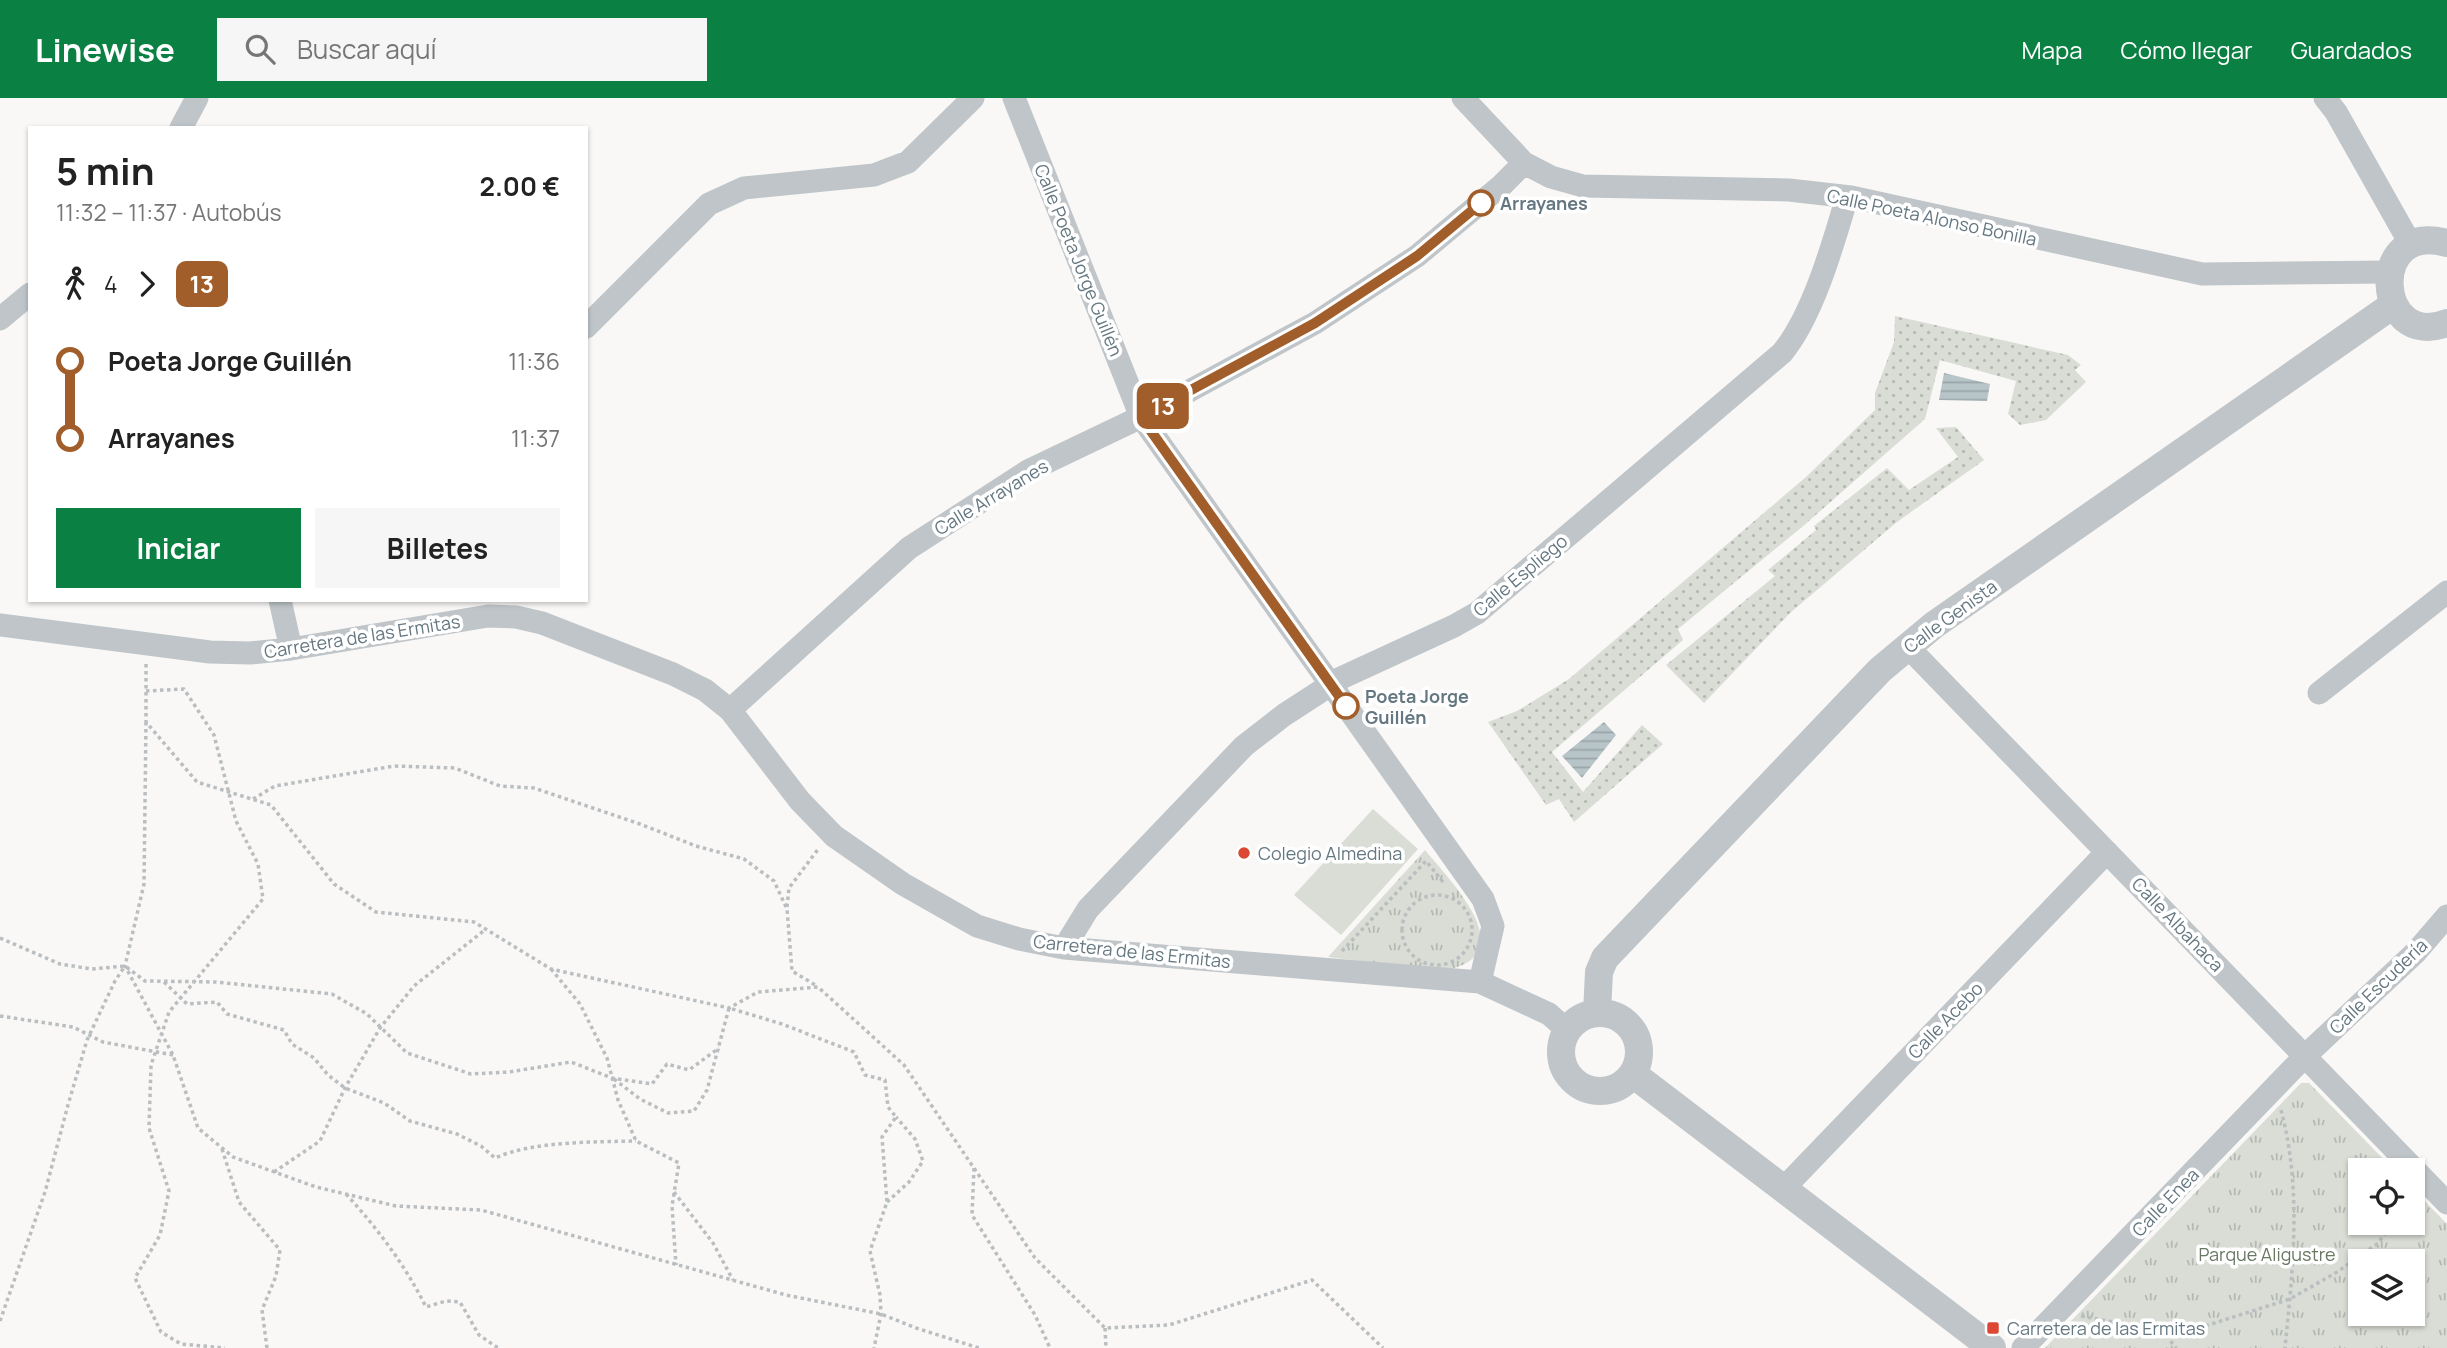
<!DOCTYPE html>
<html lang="es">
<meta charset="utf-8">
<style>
body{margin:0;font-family:Manrope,sans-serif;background:#f6f6f6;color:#222;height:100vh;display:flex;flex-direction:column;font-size:26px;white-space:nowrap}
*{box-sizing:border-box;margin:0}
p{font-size:23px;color:#767676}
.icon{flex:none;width:38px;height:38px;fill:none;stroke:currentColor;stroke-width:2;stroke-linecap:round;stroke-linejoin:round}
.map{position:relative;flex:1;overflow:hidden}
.sheet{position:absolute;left:28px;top:28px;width:560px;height:476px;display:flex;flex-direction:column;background:#fff;border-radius:0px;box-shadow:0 2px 5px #0004}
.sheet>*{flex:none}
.badge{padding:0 14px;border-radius:10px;font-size:24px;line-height:46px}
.buttons{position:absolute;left:2348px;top:1060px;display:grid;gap:14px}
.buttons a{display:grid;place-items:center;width:77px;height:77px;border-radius:0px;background:#fff;box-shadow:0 2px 5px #0004;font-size:35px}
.map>.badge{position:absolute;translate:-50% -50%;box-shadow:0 0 0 4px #fff}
.legs{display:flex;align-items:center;gap:10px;height:77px;padding:0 28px;font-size:23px}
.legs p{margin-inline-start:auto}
.headline{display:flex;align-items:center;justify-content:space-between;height:119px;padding:0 28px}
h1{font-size:38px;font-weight:700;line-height:52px}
.action{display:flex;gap:14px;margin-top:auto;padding:14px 28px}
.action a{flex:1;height:80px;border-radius:0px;background:#0b8043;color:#fff;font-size:28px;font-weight:700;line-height:80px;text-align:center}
.action a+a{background:#f6f6f6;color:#222}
ul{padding:0 28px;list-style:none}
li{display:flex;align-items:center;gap:24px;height:77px;font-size:26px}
li i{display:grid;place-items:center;width:10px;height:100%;margin:0 9px;background:currentColor}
li i::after{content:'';width:18px;height:18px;margin:-9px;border:5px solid;border-radius:50%;background:#fff}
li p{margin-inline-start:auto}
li:first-child i{background:linear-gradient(#0000 50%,currentColor 0)}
li:last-child i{background:linear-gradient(currentColor 50%,#0000 0)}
header{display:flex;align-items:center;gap:42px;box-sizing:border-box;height:98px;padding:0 35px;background:#0b8043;color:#fff}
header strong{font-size:33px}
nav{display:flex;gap:38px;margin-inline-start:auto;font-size:24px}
.search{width:490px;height:63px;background:#f6f6f6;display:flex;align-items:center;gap:18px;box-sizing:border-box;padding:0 24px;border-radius:0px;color:#767676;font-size:26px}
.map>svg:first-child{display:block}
.grass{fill:url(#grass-dots)}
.park{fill:url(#park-tufts);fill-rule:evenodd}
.garden{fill:#d9ddd5}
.water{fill:url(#water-rules)}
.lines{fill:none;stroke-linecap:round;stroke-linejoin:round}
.path{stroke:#babec0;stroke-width:3.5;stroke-dasharray:3.5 3.5;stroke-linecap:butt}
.minor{stroke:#bfc5c8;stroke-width:23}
.tertiary{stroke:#bfc5c8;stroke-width:28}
.line-1-casing{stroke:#fff;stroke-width:16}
.line-1{stroke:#a25e2a;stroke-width:10}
.stop-1-dot{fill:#fff;stroke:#a25e2a;stroke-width:3.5}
.poi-dot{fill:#dc4833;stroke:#fff;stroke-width:2.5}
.labels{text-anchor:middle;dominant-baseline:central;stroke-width:7;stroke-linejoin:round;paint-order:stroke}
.stop-label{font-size:18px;font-weight:bold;fill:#657780;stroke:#fff;text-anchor:start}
.street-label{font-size:18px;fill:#657780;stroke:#fff}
.poi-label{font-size:18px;fill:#657780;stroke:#fff;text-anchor:start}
.park-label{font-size:18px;fill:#697863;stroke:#fff}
</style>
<header>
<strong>Linewise</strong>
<div class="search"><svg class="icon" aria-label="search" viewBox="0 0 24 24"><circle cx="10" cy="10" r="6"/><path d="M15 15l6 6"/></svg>Buscar aquí</div>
<nav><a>Mapa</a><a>Cómo llegar</a><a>Guardados</a></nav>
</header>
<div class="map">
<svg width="2447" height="1250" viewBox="0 0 2447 1250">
<defs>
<pattern id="grass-dots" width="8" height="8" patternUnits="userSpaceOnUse" patternTransform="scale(1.75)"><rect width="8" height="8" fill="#d9ddd5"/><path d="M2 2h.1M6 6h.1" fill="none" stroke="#b4b8b2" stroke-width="1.8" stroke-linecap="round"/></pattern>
<pattern id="park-tufts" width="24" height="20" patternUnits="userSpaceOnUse" patternTransform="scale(1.75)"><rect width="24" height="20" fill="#d9ddd5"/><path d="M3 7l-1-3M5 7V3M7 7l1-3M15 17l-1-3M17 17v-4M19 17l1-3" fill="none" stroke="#b4b8b2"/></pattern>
<pattern id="water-rules" width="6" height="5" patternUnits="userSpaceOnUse" patternTransform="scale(1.75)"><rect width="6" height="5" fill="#b8c5c8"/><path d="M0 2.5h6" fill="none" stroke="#99a5a8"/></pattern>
</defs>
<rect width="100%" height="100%" fill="#f9f8f6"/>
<path class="grass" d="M 1895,218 L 2068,257 L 2081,267 L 2075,272 L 2086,284 L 2046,322 L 2020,327 L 2008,316 L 2016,283 L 1940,262 L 1925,321 L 1802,429 L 1678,531 L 1683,542 L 1552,654 L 1583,694 L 1642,627 L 1663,646 L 1574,724 L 1559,701 L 1546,707 L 1488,624 L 1517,613 L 1569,581 L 1806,379 L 1875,312 L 1875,295 L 1894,244 Z
M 1956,329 L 1984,362 L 1897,424 L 1790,515 L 1704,605 L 1666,567 L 1775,478 L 1768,472 L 1816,432 L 1814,428 L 1887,370 L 1909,392 L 1958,359 L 1936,330 Z"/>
<path class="park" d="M 1425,752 C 1451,784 1527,859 1441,873 L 1328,859 Z
M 2301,985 L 2309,985 L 2395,1073 L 2361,1073 L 2361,1125 L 2413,1125 L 2413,1091 L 2447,1126 L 2447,1250 L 2045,1250 ZM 2361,1164 L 2413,1164 L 2413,1216 L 2361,1216 Z"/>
<path class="garden" d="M 1373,711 L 1418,751 L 1341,837 L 1294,797 Z"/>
<path class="water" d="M 1944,275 L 1990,286 L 1987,303 L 1939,302 Z
M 1604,624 L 1616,637 L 1582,680 L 1562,658 Z"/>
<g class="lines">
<path class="path" d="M 146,566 L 146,624 L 197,684 L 271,707 L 334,786 L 376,814 L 474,824 L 551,871 L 729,910 L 758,894 L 818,889 L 904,967 L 1035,1160 L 1105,1230 L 1169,1227 L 1312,1182 L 1383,1250
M 146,593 L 184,591 L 214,637 L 236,723 L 258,766 L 263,801 L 169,914 L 151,967 L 149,1030 L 169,1093 L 160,1137 L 135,1180 L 161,1234 L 181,1246 L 225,1250
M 146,624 L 144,786 L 125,868 L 173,957 L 198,1030 L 233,1059 L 316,1089 L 396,1108 L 481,1112 L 786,1197 L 881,1216 L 916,1230 L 979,1250
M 253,701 L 275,688 L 394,668 L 455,670 L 500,688 L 534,690 L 640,726 L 696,748 L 744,761 L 774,783 L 787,811 L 792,873 L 817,888
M1402 832a35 35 0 1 1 70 0a35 35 0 1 1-70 0Z
M 787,809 L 789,790 L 819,750
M 0,840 L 60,866 L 92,871 L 125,868 L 145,883 L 216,884 L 332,896 L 367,916 L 407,955 L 471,976 L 509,974 L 571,964 L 612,980 L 652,986 L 667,966 L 689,972 L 719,950
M 1342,853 L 1426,763 L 1443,784
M 551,871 L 580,906 L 607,960 L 618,1002 L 636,1043 L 679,1065 L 672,1108 L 676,1167
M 164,884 L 187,906 L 217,904 L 227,916 L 284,932 L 292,946 L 314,960 L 328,977 L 345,990 L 384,1005 L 410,1023 L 457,1036 L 481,1048 L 495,1060 C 533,1043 594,1044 636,1043
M 0,918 L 73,929 L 103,944 L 173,957
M 614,981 L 640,1001 L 668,1015 L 694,1013 L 707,992 L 729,910 L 782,926 L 854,954 L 865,977 L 885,982 L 888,1009 L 896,1019 L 882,1039 L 887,1104 L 870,1153 L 880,1197 L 881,1216 L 874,1250
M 2281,1012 C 2302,1091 2293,1170 2285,1250
M 222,1051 L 239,1104 L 280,1152 L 276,1178 L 262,1212 L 267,1250
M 974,1070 L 972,1117 L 1035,1217 L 1050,1250
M 274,1074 L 320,1043 L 345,990 L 380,930 L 414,888 L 486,831
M 674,1094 L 713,1145 L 733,1182
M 346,1096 C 378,1131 405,1167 426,1209 L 446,1203 L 460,1204 L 479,1237 L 498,1250
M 887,1104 L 909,1084 L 923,1063 L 915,1041 L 896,1019
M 2081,1218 L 2156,1232 L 2205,1228 L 2290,1201 L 2337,1174 L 2377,1146 L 2394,1125
M 0,1223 L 45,1094 L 68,1007 L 87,942 L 115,883 L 125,868
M 1105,1230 L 1106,1250
M 2162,1232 L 2176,1250"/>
<path class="minor" d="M 1014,0 L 1141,319 L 1483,801 L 1493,828 L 1480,884
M 1463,0 L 1524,65 L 1551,79 L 1583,88 L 1789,92 L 1851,99 L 2202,176 L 2389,174
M 2325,0 L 2336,14 L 2411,147
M 181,30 L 197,0
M 0,221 L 30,196
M 586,229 L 709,106 L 744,90 L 874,77 L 908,64 L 973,0
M 280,502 L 291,551
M 0,527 L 210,554 L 250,555 L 291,551 L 488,518 L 516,519 L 542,525 L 673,576 L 705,592 L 730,612 L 800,703 L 834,738 L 903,786 L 977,828 L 1019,841 L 1064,850 L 1480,884 L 1549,916 L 1567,932
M 1907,548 L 2447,1105
M 2319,595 L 2447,494
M 730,612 L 909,450 L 1028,373 L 1141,319 L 1315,225 L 1417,158 L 1502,87 L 1524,65
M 1064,850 L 1088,811 L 1244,648 L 1284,617 L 1341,580 L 1454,528 L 1477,515 L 1782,255 C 1813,218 1833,146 1847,99
M 1783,1091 L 2107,754
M 2023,1250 L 2306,957 L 2416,854 L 2447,818"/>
<path class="tertiary" d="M 2447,145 C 2366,122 2375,253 2447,225
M1561 954a39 39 0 1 1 78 0a39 39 0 1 1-78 0Z
M 1597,915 L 1599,874 L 1605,860 L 1880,572 L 1934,527 L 2393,207
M 1633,976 L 1992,1250"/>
</g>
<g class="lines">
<g class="line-1-casing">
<path id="line-1" d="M 1346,608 L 1141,319 L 1315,225 L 1417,158 L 1481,105"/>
</g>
<use href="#line-1" class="line-1"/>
</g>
<g class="stop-1-dot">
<circle cx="1481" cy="105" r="12"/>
<circle cx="1346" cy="608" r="12"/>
</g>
<g class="poi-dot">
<circle cx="1244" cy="755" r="7"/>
<rect x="1986" y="1223" width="14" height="14" rx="3.5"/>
</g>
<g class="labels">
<g class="stop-label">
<text x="1500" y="105">Arrayanes</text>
<text x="1365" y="598">Poeta Jorge<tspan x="1365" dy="21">Guillén</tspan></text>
</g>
<g class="street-label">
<text transform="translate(1932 119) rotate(12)">Calle Poeta Alonso Bonilla</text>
<text transform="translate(1079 162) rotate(68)">Calle Poeta Jorge Guillén</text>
<text transform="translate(991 399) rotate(-31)">Calle Arrayanes</text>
<text transform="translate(1520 477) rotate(-40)">Calle Espliego</text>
<text transform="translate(1950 518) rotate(-36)">Calle Genista</text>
<text transform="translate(362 538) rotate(-9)">Carretera de las Ermitas</text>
<text transform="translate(2178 826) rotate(46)">Calle Albahaca</text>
<text transform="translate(1132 853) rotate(6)">Carretera de las Ermitas</text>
<text transform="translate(2378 888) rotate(-44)">Calle Escudería</text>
<text transform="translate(1945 922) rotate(-46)">Calle Acebo</text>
<text transform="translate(2165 1104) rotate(-46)">Calle Enea</text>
</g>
<g class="poi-label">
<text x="1258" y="755">Colegio Almedina</text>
<text x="2007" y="1230">Carretera de las Ermitas</text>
</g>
<g class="park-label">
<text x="2267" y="1156">Parque Aligustre</text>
</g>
</g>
</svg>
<div class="buttons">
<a><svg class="icon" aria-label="locate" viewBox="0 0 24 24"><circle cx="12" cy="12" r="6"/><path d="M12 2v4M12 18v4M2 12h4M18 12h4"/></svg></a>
<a><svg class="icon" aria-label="layers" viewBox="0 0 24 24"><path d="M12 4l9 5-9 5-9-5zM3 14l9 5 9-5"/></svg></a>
</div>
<b class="badge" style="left:1163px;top:308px;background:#a25e2a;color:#fff">13</b>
<section class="sheet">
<div class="headline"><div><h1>5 min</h1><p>11:32 – 11:37 · Autobús</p></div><b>2.00 €</b></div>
<div class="legs"><svg class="icon" aria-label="walk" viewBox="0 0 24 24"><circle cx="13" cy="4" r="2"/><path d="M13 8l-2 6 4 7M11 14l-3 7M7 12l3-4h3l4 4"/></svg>4<svg class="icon" aria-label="forward" viewBox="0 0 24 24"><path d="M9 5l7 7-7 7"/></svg><b class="badge" style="background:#a25e2a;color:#fff">13</b></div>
<ul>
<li><i style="color:#a25e2a"></i><b>Poeta Jorge Guillén</b><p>11:36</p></li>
<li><i style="color:#a25e2a"></i><b>Arrayanes</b><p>11:37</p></li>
</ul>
<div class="action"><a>Iniciar</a><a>Billetes</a></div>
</section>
</div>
